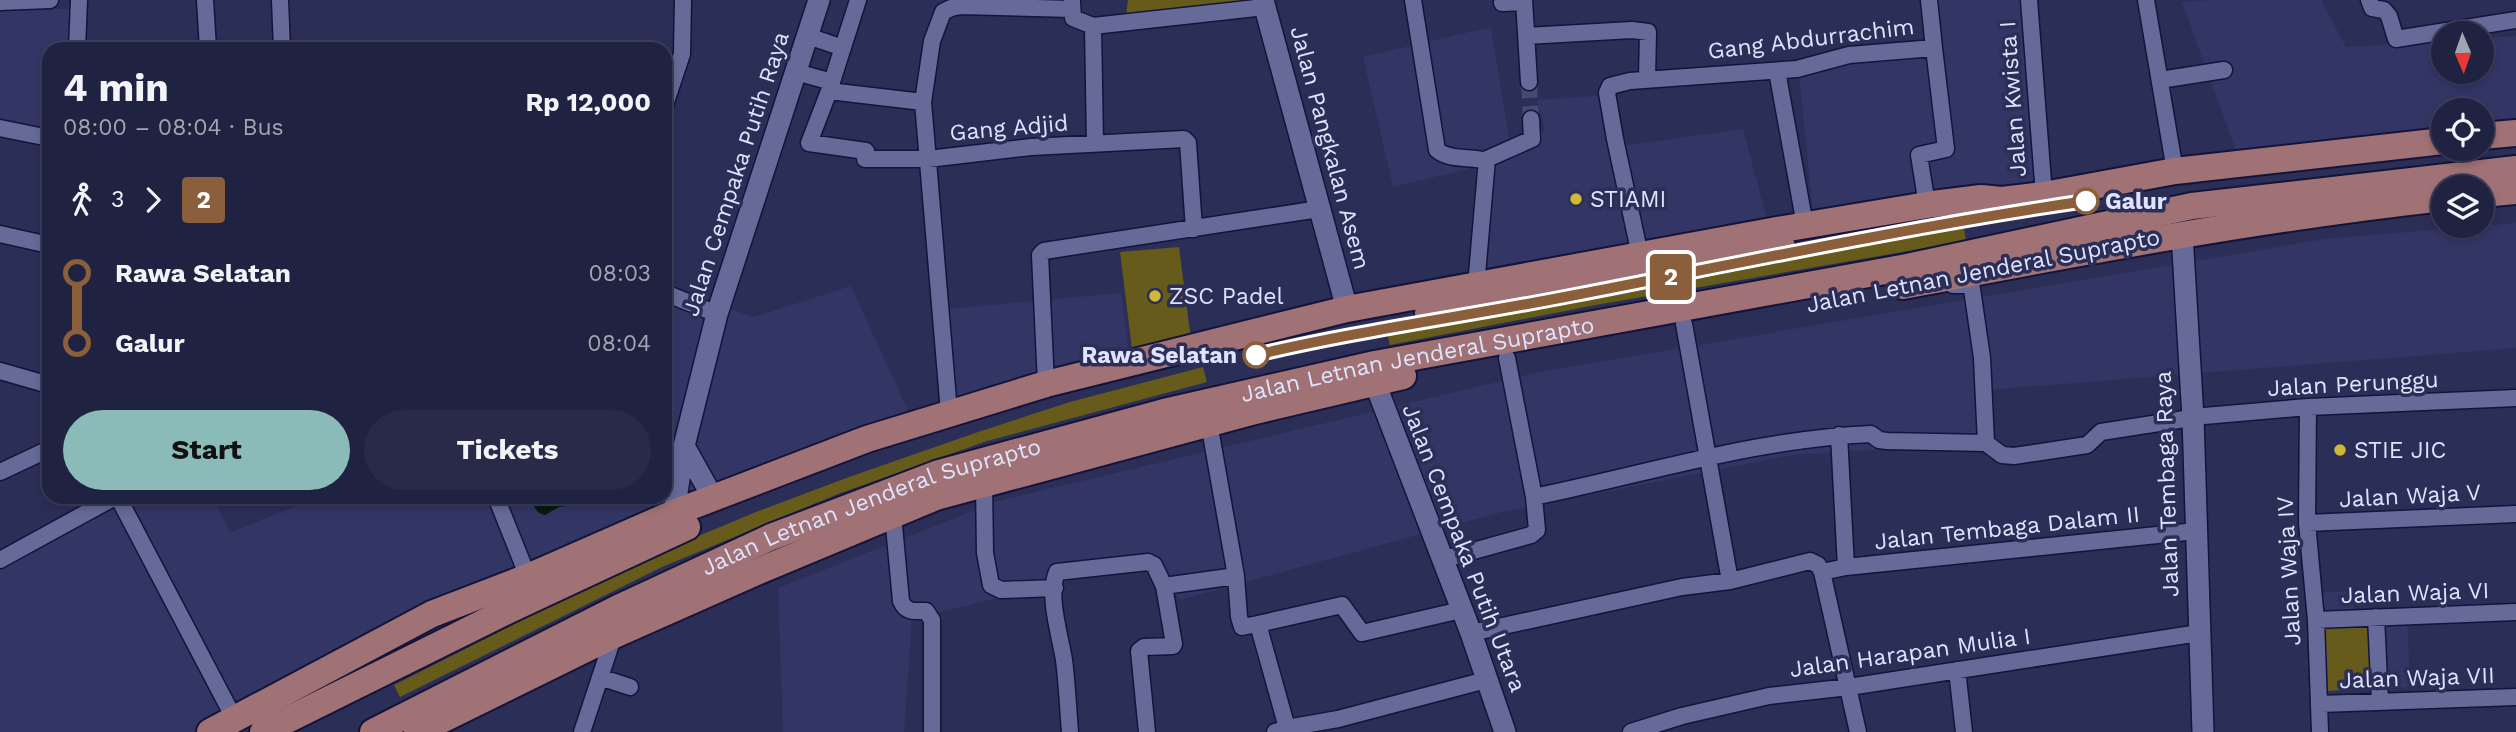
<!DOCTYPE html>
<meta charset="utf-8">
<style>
body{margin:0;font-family:"Work Sans",sans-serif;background:#282a48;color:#f1f3f6;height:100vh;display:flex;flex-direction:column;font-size:26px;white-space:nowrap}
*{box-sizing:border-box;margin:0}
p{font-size:23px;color:#a2a4b1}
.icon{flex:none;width:38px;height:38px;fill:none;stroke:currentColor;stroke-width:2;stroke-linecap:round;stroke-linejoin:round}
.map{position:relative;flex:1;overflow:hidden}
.drawer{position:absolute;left:42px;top:42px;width:630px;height:462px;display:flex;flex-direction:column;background:#202241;border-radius:21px;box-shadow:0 4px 10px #0003,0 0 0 2px #3d3f5a}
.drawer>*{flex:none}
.badge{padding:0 14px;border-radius:5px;font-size:24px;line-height:46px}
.needle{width:46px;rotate:178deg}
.fabs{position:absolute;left:2431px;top:21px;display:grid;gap:14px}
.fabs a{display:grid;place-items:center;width:63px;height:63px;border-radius:50%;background:#202241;box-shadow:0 4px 10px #0003,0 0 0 2px #3d3f5a;font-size:35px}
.map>.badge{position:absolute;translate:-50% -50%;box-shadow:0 0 0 4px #fff}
.legs{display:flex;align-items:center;gap:10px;height:77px;padding:0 21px;font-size:23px}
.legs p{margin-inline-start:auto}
.overview{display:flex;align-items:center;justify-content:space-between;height:119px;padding:0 21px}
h1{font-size:38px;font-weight:700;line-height:52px}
.cta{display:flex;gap:14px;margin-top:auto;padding:14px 21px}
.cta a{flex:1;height:80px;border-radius:42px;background:#8bbbb9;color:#111;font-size:28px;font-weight:700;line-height:80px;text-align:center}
.cta a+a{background:#282a48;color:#f1f3f6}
ul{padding:0 21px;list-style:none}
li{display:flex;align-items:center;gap:24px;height:70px;font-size:26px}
li i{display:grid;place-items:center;width:10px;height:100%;margin:0 9px;background:currentColor}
li i::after{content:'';width:18px;height:18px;margin:-9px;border:5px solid;border-radius:50%;background:#202241}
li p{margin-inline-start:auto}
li:first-child i{background:linear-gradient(#0000 50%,currentColor 0)}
li:last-child i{background:linear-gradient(currentColor 50%,#0000 0)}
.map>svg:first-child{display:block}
.built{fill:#333665}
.green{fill:#665b1a}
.water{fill:#031b0f}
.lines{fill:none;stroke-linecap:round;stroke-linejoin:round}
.minor-tunnel{stroke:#464970;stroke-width:16;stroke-dasharray:16 8;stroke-linecap:butt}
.minor-casing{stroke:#14143b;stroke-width:19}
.tertiary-casing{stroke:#14143b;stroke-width:24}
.primary-casing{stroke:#14143b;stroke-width:30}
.minor{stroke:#656a98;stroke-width:16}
.tertiary{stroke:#656a98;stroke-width:21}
.primary{stroke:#a07275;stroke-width:26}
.line-1-casing{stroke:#fff;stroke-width:16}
.line-1{stroke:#8b5e3c;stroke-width:10}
.poi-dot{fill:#cfb837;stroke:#2b2e57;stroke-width:2.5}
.stop-1-dot{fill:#fff;stroke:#8b5e3c;stroke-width:3.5}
.labels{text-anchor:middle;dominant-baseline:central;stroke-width:7;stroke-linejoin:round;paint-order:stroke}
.street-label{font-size:23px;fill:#dfe3fd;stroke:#2b2e57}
.poi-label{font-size:23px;fill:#dfe3fd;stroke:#2b2e57;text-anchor:start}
.stop-label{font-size:23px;font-weight:bold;fill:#dfe3fd;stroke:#2b2e57;text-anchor:start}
</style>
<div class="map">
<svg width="2516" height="732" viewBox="0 0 2516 732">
<rect width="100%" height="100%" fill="#2b2e57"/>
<path class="built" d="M 1931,0 L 2025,0 L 2044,195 L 1814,223 L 1799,72 L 1937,46 Z
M 2213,0 L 2321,0 L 2346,47 L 2443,41 L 2443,72 L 2482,72 L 2482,38 L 2516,36 L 2516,133 L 2482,137 L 2482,110 L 2443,110 L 2443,141 L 2241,164 L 2182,2 Z
M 0,9 L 71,9 L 70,49 L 49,49 L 49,133 L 0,122 Z
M 1491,27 L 1510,145 L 1545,131 L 1537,100 L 1610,95 L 1621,146 L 1743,129 L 1770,231 L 1468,288 L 1476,167 L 1393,187 L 1363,57 Z
M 2516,223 L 2516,348 L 1975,391 L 1989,443 L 1791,455 L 1502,512 L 1179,600 L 1156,559 L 912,619 L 904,732 L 783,732 L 778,588 L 998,501 L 1539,372 L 2325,239 Z
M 851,286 L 914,424 L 210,732 L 0,732 L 0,558 L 128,497 L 213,497 L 230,533 L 298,505 L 294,497 L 665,497 L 665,288 L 754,317 Z
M 1121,293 L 1130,363 L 949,412 L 938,310 Z
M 2352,591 L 2354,619 L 2407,617 L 2410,687 L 2325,692 L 2319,593 Z"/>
<path class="green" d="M 1128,0 L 1250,0 L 1251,3 L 1125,23 Z
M 1963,221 L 1966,241 L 1596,305 L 1390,345 L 1386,329 L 1499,310 Z
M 1179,247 L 1191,340 L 1132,349 L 1120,252 Z
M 1203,367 L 1207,382 L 987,441 L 838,494 L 662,567 L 400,697 L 394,685 L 568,597 L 701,535 L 756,512 L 849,477 L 981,431 L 1070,402 Z
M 2370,625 L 2374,687 L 2328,691 L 2323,629 Z"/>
<path class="water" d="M 534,497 L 574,497 L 573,505 L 559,507 L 545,515 C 536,513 532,506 534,497 Z"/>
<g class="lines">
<path class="minor-tunnel" d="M 1529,82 L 1531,119"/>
<g class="minor-casing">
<path id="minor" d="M 205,0 L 208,49
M 280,0 L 282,49
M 858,0 L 829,91 L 809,143 L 866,151 L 865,159 L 928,159 L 1031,147 L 1184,139 L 1188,143 L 1194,229
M 1413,0 L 1437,150 C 1450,161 1471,156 1487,161
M 1524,0 L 1529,82
M 2029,0 L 2044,195
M 2146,0 L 2175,171
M 2369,0 L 2372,8 L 2384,10 L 2389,16 L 2396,39 L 2516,20
M 0,2 L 50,0
M 1072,2 L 1073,18 L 1093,26 L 1265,7
M 1502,3 L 1524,2
M 1093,26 L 1095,144
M 808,36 L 843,48
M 1526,36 L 1632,30 L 1648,32 L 1647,79
M 77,49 L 79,0
M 1777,71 L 1805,225
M 796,72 L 832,82
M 2160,80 L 2224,70
M 829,91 L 923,102
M 665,105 L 682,54 L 683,0
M 0,128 L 49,138
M 1927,205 L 1919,155 L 1946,149 L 1934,48
M 0,234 L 49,245
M 1640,255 L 1615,139 L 1607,93 L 1610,86 L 1630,81 L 1797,69 L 1849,55 L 1934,48 L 1929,0
M 1953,285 L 1971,285 L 1972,289 L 1982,358 L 1986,443
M 1476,286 L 1487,159 L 1532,139 L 1531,119
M 665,293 L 717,314
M 1684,324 L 1730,581
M 1507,358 L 1534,497 C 1646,474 1756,439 1871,434 L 1879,440 L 1887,441 L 1986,443 L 2002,455 L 2014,456 L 2087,445 L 2101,432 L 2204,416 L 2308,407 L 2516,398
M 0,371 L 49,385
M 1046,384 L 1040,255 L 1044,251 L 1319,209
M 2308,407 L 2307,523 L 2316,620 L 2320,732
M 949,412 L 923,102 L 932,41 L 943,12 L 951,8 L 961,6 L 1072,9
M 1209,423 L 1236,576 L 1239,617 L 1242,627 L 1258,624 L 1287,728
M 1839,435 L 1846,567
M 0,472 L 49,449
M 984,484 L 985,553 L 991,585 L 1001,590 L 1055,588
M 118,497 L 234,718
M 496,497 L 528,577
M 893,515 L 901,601 C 906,613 914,611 926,611 L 932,620 L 932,732
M 2307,523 L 2516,514
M 0,560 L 115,497
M 1441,560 L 1531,535 L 1537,530 L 1534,497
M 1822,572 L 1846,567 L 2196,531
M 2376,617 L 2380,702
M 2316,620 L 2516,612
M 1258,624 L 1342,605 L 1362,633 L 1461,610
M 1471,633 L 1682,587 L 1730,581 L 1810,561 L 1818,565 L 1822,572 L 1858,732
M 1957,670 L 1964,732
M 600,677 L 630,687
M 2320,704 L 2516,697
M 582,732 L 614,635
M 1070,732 C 1068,708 1067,683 1064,660 C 1060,635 1047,595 1057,572 L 1148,562 L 1154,565 L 1164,586 L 1236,576
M 1147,732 L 1139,651 L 1144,647 L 1173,646 L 1174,644 L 1164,586
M 1275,732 L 1287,728 L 1338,719 L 1486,680
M 1631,732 L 1682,716 L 1769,696 L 1849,687 L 2199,633"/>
</g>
<g class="tertiary-casing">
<path id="tertiary" d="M 1263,0 L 1347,309
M 2182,234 L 2193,418 L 2203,732
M 1375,383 L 1471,633 L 1505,732
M 684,446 L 713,498
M 674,513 L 684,446 L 717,314 L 819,0"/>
</g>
<g class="primary-casing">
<g id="primary">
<path d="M 2482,136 L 2516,133"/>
<path d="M 2482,194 L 2516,191"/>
<path d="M 1903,286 C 2082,252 2261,218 2443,198"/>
<path d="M 1428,313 L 1636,276 L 1782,247"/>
<path d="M 210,732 L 432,614 L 528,577 L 674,513 L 867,439 L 1046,384 L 1347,309 L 1777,230 L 1933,204 L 1981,198 L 2002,200 L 2044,195 L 2175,171 L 2443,141"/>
<path d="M 263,732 L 507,611 L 687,527"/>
<path id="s1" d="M 373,732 L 618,608 L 771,537 L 939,473 L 1164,412 L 1375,364 L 1907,267 L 2192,206 L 2516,169"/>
<path d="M 417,732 L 614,635 L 754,573 L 936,497 L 1255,411 L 1403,376"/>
</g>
</g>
<use href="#minor" class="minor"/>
<use href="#tertiary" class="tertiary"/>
<use href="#primary" class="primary"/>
</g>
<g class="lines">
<g class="line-1-casing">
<path id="line-1" d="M 1256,355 C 1361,330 1469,316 1575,295 C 1745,262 1915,226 2086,201"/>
</g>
<use href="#line-1" class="line-1"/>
</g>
<g class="poi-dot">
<circle cx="1576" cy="199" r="7"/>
<circle cx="1155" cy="296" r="7"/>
<circle cx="2340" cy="450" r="7"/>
</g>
<g class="stop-1-dot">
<circle cx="2086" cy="201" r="12"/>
<circle cx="1256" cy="355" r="12"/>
</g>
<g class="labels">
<g class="street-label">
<text transform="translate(1811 39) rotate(-7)">Gang Abdurrachim</text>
<text transform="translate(2013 99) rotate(-94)">Jalan Kwista I</text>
<text transform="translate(1009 128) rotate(-5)">Gang Adjid</text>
<text transform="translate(1330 148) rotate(75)">Jalan Pangkalan Asem</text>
<text transform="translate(736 174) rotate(-72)">Jalan Cempaka Putih Raya</text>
<text transform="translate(1983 271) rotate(-11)">Jalan Letnan Jenderal Suprapto</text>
<text stroke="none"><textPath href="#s1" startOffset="1115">Jalan Letnan Jenderal Suprapto</textPath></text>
<text transform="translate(2353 384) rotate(-3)">Jalan Perunggu</text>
<text transform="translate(2167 484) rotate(-92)">Jalan Tembaga Raya</text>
<text transform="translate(2410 496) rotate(-3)">Jalan Waja V</text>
<text stroke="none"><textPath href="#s1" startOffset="548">Jalan Letnan Jenderal Suprapto</textPath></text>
<text transform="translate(2007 528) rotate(-6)">Jalan Tembaga Dalam II</text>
<text transform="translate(1464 548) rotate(69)">Jalan Cempaka Putih Utara</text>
<text transform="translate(2289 571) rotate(-93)">Jalan Waja IV</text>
<text transform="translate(2415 593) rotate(-2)">Jalan Waja VI</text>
<text transform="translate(1910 653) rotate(-8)">Jalan Harapan Mulia I</text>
<text transform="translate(2417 678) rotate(-2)">Jalan Waja VII</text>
</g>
<g class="poi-label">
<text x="1590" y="199">STIAMI</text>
<text x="1169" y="296">ZSC Padel</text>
<text x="2354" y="450">STIE JIC</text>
</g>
<g class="stop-label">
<text x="2105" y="201">Galur</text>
<text x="1237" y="355" text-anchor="end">Rawa Selatan</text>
</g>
</g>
</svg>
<div class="fabs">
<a><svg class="needle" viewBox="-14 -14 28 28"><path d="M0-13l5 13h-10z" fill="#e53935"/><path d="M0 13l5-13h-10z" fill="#a2a4b1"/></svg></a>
<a><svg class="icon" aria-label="locate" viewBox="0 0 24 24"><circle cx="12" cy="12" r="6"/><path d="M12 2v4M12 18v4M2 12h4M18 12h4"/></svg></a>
<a><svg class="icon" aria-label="layers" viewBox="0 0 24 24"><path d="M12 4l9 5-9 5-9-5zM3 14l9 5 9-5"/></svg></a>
</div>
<b class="badge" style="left:1671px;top:277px;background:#8b5e3c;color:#fff">2</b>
<section class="drawer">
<div class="overview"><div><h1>4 min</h1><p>08:00 – 08:04 · Bus</p></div><b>Rp 12,000</b></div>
<div class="legs"><svg class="icon" aria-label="walk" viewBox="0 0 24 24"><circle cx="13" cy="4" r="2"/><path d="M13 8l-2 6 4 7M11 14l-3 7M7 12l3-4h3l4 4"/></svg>3<svg class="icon" aria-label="forward" viewBox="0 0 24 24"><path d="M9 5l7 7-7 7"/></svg><b class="badge" style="background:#8b5e3c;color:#fff">2</b></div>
<ul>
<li><i style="color:#8b5e3c"></i><b>Rawa Selatan</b><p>08:03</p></li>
<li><i style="color:#8b5e3c"></i><b>Galur</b><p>08:04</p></li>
</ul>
<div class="cta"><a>Start</a><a>Tickets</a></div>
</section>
</div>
